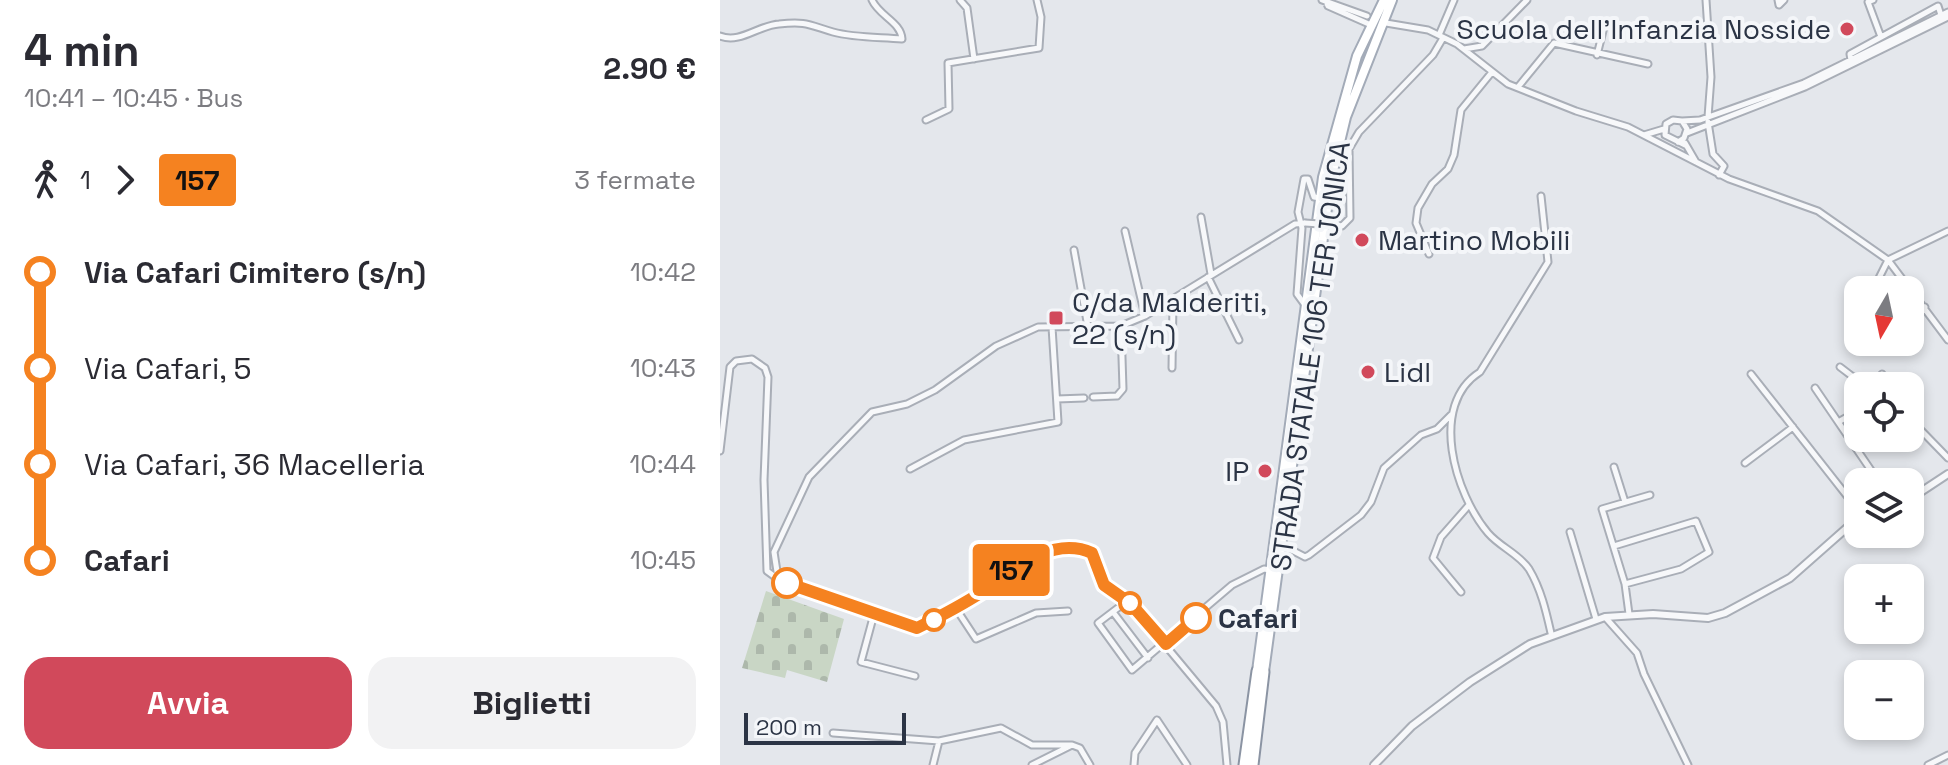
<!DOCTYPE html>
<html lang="it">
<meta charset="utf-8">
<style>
body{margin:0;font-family:"Space Grotesk",sans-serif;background:#f2f2f3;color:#2b2b33;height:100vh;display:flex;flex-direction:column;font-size:30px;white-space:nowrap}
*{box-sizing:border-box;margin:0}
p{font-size:26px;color:#7c7c81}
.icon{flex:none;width:44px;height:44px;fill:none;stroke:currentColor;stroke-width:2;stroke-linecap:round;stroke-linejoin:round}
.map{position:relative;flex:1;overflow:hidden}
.details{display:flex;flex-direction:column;background:#fff;width:720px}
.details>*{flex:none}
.badge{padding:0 16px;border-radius:6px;font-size:28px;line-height:52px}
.needle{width:52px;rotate:189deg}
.fabs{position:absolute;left:1124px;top:276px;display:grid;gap:16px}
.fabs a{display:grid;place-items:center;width:80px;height:80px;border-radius:16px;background:#fff;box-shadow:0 4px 12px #0003;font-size:40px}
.scale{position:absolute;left:24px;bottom:20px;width:162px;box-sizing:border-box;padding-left:8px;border:4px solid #2b3445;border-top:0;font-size:22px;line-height:28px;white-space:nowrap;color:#2b3445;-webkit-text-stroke:6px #f4f6f9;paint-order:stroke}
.map>.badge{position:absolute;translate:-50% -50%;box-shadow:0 0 0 4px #fff}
.legs{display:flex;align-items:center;gap:12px;height:88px;padding:0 24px;font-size:26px}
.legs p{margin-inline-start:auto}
.summary{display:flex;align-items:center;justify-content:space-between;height:136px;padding:0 24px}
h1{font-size:44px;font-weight:600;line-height:60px}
.cta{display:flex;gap:16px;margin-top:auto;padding:16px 24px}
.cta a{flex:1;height:92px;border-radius:24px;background:#d1495b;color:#fff;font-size:32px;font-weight:600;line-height:92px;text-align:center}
.cta a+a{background:#f2f2f3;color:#2b2b33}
ul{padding:0 24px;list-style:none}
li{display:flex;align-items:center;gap:28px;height:96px;font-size:30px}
li i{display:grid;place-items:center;width:12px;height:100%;margin:0 10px;background:currentColor}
li i::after{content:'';width:20px;height:20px;margin:-10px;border:6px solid;border-radius:50%;background:#fff}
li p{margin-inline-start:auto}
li:first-child i{background:linear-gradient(#0000 50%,currentColor 0)}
li:last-child i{background:linear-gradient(currentColor 50%,#0000 0)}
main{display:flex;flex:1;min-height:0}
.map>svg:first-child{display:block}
.cemetery{fill:url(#cemetery-stones)}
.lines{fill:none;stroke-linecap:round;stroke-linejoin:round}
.minor-casing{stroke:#a9aeb7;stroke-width:9}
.tertiary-casing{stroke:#a9aeb7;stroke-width:10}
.primary-casing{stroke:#a3abb8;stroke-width:12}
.motorway-casing{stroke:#8b94a3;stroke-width:13}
.minor{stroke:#f7f8fa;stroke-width:5}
.tertiary{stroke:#f7f8fa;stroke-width:6}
.primary{stroke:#fff;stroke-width:8}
.motorway{stroke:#fff;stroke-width:9}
.minor-bridge-casing{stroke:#a9aeb7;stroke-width:9;stroke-linecap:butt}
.minor-bridge{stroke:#f7f8fa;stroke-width:5}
.line-1-casing{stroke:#fff;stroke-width:18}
.line-1{stroke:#f58220;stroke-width:12}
.poi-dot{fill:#d1495b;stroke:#f4f6f9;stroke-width:3}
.stop-1-dot{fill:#fff;stroke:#f58220;stroke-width:4}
.labels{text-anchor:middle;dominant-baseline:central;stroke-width:8;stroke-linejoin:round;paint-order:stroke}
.poi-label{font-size:28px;fill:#2b3445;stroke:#f4f6f9;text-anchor:start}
.street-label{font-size:28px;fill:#2b3445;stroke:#f4f6f9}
.stop-label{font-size:28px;font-weight:bold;fill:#2b3445;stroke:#f4f6f9;text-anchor:start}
</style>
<main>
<section class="details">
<div class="summary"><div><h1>4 min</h1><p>10:41 – 10:45 · Bus</p></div><b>2.90 €</b></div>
<div class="legs"><svg class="icon" aria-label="walk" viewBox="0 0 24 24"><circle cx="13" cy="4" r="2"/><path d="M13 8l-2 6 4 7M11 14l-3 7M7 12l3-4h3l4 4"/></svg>1<svg class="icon" aria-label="forward" viewBox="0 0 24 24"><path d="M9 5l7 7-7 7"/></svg><b class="badge" style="background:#f58220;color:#111">157</b><p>3 fermate</p></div>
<ul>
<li><i style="color:#f58220"></i><b>Via Cafari Cimitero (s/n)</b><p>10:42</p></li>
<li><i style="color:#f58220"></i><span>Via Cafari, 5</span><p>10:43</p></li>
<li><i style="color:#f58220"></i><span>Via Cafari, 36 Macelleria</span><p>10:44</p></li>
<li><i style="color:#f58220"></i><b>Cafari</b><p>10:45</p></li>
</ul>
<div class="cta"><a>Avvia</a><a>Biglietti</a></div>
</section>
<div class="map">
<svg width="1228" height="765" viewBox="0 0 1228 765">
<defs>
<pattern id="cemetery-stones" width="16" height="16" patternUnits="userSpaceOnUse" patternTransform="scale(2)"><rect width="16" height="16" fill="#c9d6c5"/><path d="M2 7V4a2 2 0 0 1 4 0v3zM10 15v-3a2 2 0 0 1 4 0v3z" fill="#adb8ab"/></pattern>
</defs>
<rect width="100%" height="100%" fill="#e4e7ec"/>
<path class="cemetery" d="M 46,591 L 124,619 L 107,682 L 67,670 L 65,678 L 22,668 Z"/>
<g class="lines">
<g class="minor-casing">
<path id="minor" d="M 240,0 L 247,8 L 254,59
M 602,0 L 647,16
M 986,0 L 991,77 L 988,117
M 1058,0 L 1059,5 L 1064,0
M 1153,0 L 1148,2 L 1161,37
M 606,1 L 608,6 L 651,25
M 666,23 L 708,30 L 737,44 L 788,84 L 856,111 L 908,127 L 1009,179 L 1098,211 L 1168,260 L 1228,340
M 719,35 L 734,0
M 0,36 C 20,44 39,25 59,24 C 87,21 89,25 113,32 C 135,38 160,37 182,39 C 181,22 159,16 152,0
M 744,49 L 762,46 L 807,0
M 877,55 L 885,23
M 1131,60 L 1130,54 L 1218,6 L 1221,15
M 798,87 L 834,43 L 928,64
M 206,120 L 229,109 L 228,63 L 319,48 L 321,17 L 317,0
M 962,121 L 980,120 L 1084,83 L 1228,12
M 988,122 L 993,154 L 1004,166 L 999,175
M 967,133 L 1085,87 L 1228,17
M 924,135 L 944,129
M 958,142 L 964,138 L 967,129 L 962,121 L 953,120 L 946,124 L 945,135 L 965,145
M 965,143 L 976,162
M 821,196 L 828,262 L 760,372 C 708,405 735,494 768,533 C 780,547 799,554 809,569 C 821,589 826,611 831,633
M 481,217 L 491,274
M 614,225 L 622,226 L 630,218 L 629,149 L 639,132 L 713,55 L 723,38
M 405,231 L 425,316
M 354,250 L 368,327
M 709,254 L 696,223 L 698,208 L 712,184 L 728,169 L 734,155 L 741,110 L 772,72
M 488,277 L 519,340
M 1153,290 L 1168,260 L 1228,231
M 585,305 L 577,294 L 582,228 L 578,212 L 584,179 L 588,179 L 594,197 L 600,198
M 1190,324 L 1205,307
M 1133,331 L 1138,320
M 1173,344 L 1175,342
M 1120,367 L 1145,386
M 452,368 L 453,301
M 1031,374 L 1138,510
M 1155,386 L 1162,374
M 1095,388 L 1159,482
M 373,397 L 397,396 L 403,389 L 401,326
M 337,399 L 364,398
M 1190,419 L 1228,458
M 1120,421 L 1138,411
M 0,451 L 10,367 L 16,361 L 32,359 L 45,368 L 48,377 L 44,480 L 47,571 L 58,579 L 197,628 C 219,617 242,605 262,592 C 293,570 332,535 372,553 L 384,585 L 411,604 L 496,706 L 503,722 L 507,765
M 1025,463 L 1073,427
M 894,467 L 905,502
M 190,469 L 244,440 L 338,422 L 332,327
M 850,532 L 876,619
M 562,545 L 585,557 L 589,555 L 641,515 L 651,502 L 664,468 L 701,435 L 717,429 L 731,415
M 894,546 L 976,521 L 989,552 L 961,569 L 905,584
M 58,578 L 54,552 L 89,477 L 152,412 L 187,404 L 215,390 L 276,346 L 318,327 L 401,326 L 425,316 L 575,224 L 585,223
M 741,592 L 713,558 L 721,537 L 749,505
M 407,601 L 378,623 L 412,670 L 512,585 L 544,569 L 550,570
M 235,607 L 256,639 L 316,613 L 348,611
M 393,612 L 428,658
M 154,614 L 141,662 L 195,676
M 909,614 L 905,584 L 882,509 L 930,495
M 885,617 L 917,653 L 924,674 L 968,765
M 113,733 L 219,741 L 281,728 L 312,745 L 352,745
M 213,765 L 219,741
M 312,765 L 352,745 L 360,748 L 370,765
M 414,765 L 415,753 L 437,720 L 467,765
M 1208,765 L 1228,755"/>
</g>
<g class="tertiary-casing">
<path id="tertiary" d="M 1190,499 L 1228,474
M 654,765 L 692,726 L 750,682 L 810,644 L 885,617 L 933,614 L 988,618 L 1005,613 L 1070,578 L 1138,518"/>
</g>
<g class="primary-casing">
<path id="primary" d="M 537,671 L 603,177 L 637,56 L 664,0
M 544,672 L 611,179 L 626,117 L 672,0"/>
</g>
<g class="motorway-casing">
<path id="motorway" d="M 524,765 L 537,671
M 533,765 L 544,672"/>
</g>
<use href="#minor" class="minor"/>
<use href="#tertiary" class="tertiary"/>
<use href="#primary" class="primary"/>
<use href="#motorway" class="motorway"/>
<g class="minor-bridge-casing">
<path id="minor-bridge" d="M 585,223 L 614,225"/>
</g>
<use href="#minor-bridge" class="minor-bridge"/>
</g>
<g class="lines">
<g class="line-1-casing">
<path id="line-1" d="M 67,583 L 197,628 C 219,617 242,605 262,592 C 293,570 332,535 372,553 L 384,585 L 411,604 L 446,644 L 476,618"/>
</g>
<use href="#line-1" class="line-1"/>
</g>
<g class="poi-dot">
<circle cx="1127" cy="29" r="8"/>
<circle cx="642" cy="240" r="8"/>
<rect x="328" y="310" width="16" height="16" rx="4"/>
<circle cx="648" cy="372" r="8"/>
<circle cx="545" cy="471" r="8"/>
</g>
<g class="stop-1-dot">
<circle cx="67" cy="583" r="14"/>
<circle cx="410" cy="603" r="10"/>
<circle cx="476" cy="618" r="14"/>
<circle cx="214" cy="620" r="10"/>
</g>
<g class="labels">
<g class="poi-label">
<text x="1111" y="29" text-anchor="end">Scuola dell'Infanzia Nosside</text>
<text x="658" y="240">Martino Mobili</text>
<text x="352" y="302">C/da Malderiti,<tspan x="352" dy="32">22 (s/n)</tspan></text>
<text x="664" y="372">Lidl</text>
<text x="529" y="471" text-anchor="end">IP</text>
</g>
<g class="street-label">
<text transform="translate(590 356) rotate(-82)">STRADA STATALE 106 TER JONICA</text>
</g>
<g class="stop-label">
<text x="498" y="618">Cafari</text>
</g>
</g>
</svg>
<div class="fabs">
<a><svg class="needle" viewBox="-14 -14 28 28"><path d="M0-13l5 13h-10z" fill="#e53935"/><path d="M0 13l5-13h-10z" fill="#7c7c81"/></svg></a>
<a><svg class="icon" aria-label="locate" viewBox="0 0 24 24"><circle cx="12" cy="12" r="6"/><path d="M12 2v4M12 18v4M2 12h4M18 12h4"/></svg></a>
<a><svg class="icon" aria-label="layers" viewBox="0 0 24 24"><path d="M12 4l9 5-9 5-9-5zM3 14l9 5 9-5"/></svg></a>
<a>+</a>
<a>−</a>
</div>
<div class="scale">200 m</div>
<b class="badge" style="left:291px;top:570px;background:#f58220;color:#111">157</b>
</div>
</main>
